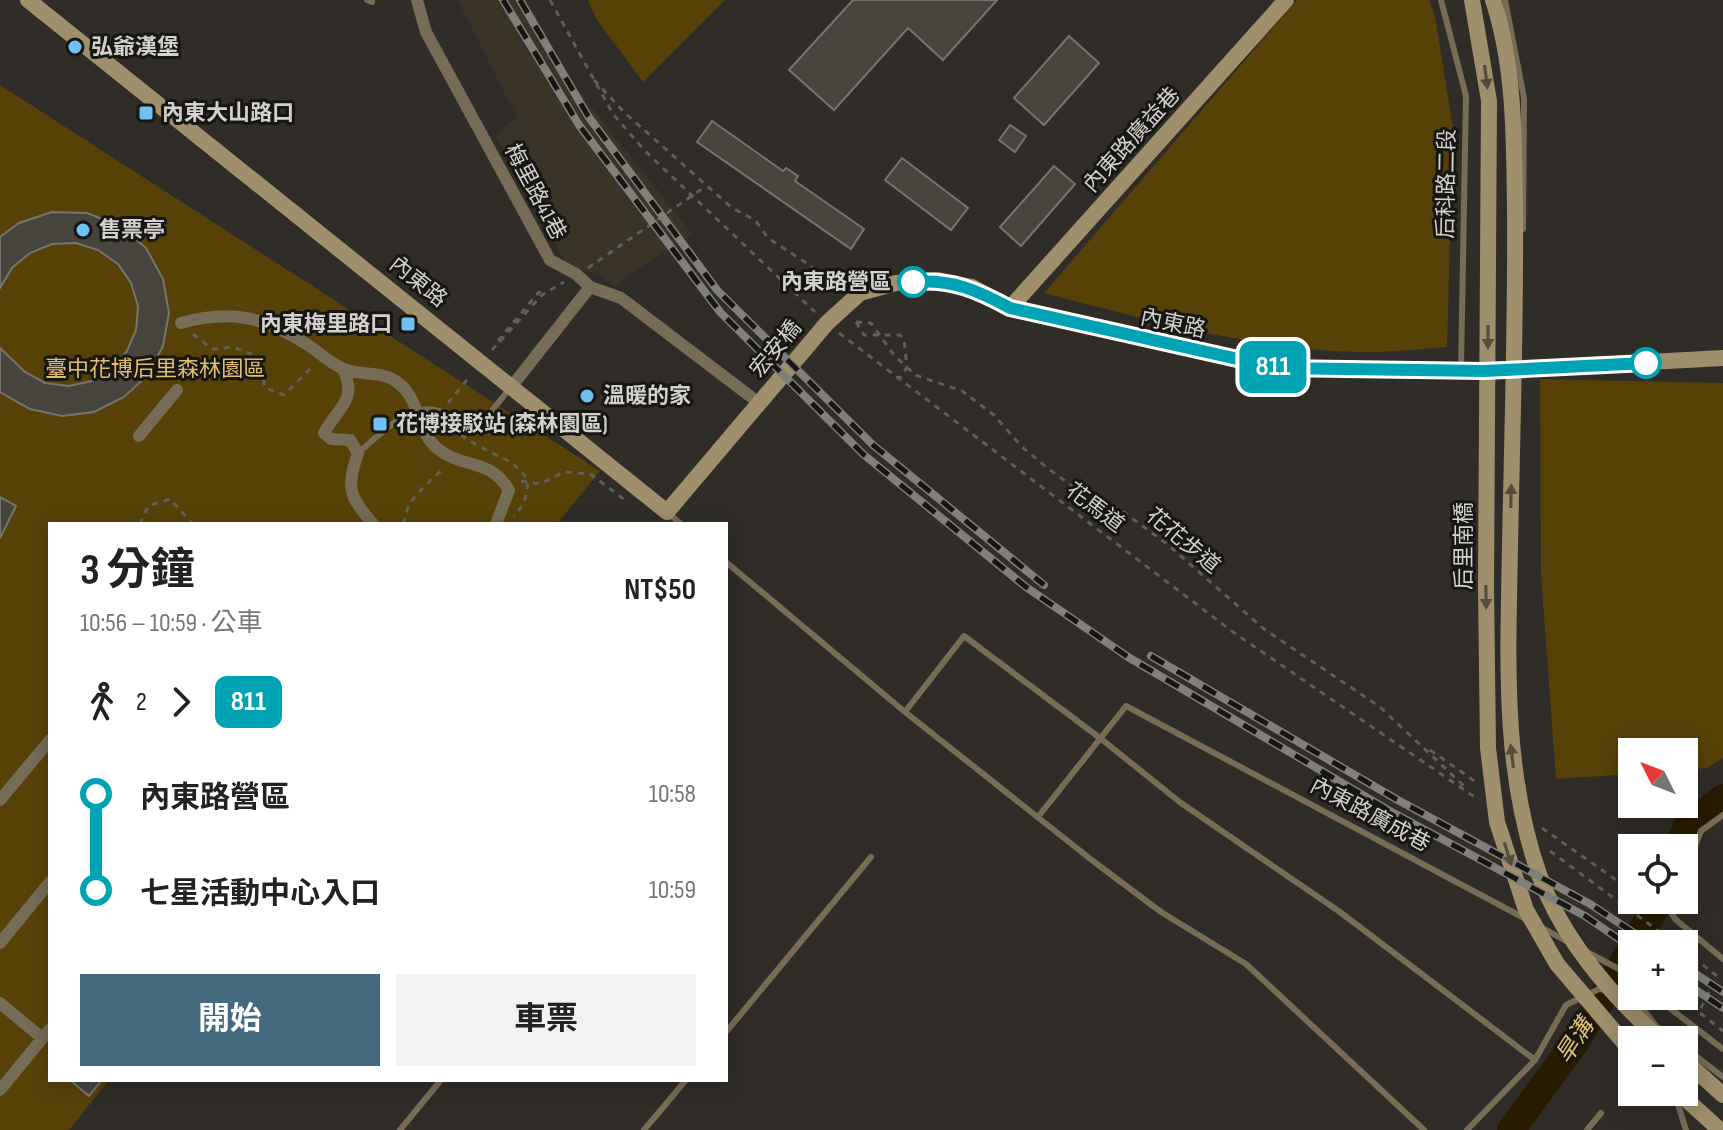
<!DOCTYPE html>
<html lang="zh-TW">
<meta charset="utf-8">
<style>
body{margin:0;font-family:"Sofia Sans Condensed","Noto Sans TC",sans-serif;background:#f2f2f2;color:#222;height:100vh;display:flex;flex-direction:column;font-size:30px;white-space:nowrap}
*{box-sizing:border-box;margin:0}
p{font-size:26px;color:#767676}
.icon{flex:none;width:44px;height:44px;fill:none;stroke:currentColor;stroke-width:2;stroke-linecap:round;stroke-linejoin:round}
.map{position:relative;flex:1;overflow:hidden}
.details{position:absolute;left:48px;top:522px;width:680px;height:560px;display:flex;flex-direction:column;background:#fff;border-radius:0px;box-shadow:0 4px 20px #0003}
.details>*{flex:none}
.badge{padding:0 16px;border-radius:12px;font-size:28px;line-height:52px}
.needle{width:52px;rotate:312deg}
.buttons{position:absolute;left:1618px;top:738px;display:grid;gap:16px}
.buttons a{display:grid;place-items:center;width:80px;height:80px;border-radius:0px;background:#fff;box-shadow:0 4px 20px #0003;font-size:40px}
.map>.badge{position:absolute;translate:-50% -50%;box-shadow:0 0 0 4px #fff}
.legs{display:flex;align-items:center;gap:12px;height:88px;padding:0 32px;font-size:26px}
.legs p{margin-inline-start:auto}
.summary{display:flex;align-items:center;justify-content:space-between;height:136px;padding:0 32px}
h1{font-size:44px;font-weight:700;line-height:60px}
.cta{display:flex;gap:16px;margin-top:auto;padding:16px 32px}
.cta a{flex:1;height:92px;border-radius:0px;background:#446a80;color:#fff;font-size:32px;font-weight:700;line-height:92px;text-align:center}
.cta a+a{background:#f2f2f2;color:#222}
ul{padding:0 32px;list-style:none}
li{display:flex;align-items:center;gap:28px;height:96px;font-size:30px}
li i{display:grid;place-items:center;width:12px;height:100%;margin:0 10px;background:currentColor}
li i::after{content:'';width:20px;height:20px;margin:-10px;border:6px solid;border-radius:50%;background:#fff}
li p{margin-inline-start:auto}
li:first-child i{background:linear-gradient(#0000 50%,currentColor 0)}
li:last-child i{background:linear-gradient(currentColor 50%,#0000 0)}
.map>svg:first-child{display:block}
.built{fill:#393328}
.green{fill:#574107}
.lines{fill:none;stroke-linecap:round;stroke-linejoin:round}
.river{stroke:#281b00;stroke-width:28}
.building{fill:#47443e;stroke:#77746d;stroke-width:2}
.path{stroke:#625f5a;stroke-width:3;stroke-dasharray:6 6;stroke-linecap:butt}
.lane{stroke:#776c56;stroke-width:6}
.street{stroke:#776c56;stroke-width:12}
.secondary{stroke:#a08f6b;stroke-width:16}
.rail-casing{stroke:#817f7a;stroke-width:8}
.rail{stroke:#171613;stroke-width:5;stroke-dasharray:15;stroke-linecap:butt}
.oneway{fill:#554c3b}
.line-1-casing{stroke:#fff;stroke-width:18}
.line-1{stroke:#00a3b4;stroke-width:12}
.poi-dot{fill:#6dc2f3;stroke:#171613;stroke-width:3}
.stop-1-dot{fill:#fff;stroke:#00a3b4;stroke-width:4}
.labels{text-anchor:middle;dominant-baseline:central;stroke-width:6;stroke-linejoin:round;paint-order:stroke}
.poi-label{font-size:22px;font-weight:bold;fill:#d3d1cd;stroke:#171613;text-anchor:start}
.street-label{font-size:22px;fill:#d3d1cd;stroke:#171613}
.stop-label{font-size:22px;font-weight:bold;fill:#d3d1cd;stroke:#171613;text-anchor:end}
.park-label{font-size:22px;fill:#e2bd6c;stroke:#171613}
.water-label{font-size:24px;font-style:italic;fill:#e3be6d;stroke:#171613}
</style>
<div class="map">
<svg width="1723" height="1130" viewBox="0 0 1723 1130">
<rect width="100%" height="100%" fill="#302d28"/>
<path class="built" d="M 457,0 L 527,0 L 570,80 L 692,233 L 615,286 L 596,273 L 569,268 L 495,135 L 517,117 Z"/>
<path class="green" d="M 588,0 L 725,0 L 643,82 L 597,20 Z
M 1297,0 L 1429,0 L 1435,16 L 1453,128 L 1447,347 C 1417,349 1386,353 1356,352 C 1249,348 1147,320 1044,293 Z
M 0,85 L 600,471 L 557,524 L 50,524 L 50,1080 L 109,1080 L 69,1130 L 0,1130 Z
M 1540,379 L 1723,383 L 1723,758 L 1707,768 L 1684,770 L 1684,752 L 1632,752 L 1632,774 L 1556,779 L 1541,575 Z"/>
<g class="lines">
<path class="river" d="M 1679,848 L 1687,826 L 1723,798
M 1634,944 L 1660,900
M 1511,1130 L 1575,1043 L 1632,948"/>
</g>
<path class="building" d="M 853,0 L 997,0 L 943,60 L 908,28 L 834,110 L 789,70 Z
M 1069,36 L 1099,63 L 1044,125 L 1014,98 Z
M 712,121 L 783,171 L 786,168 L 798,176 L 795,181 L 864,229 L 851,249 L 697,142 Z
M 1010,125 L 1026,136 L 1015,152 L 999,140 Z
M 902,158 L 968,208 L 951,230 L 885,180 Z
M 1054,166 L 1075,184 L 1021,246 L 1000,227 Z
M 52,212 L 87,213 L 120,226 L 146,248 L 163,279 L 169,313 L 163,346 L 148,375 L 124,397 L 94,412 L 62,416 L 30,409 L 0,392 L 0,348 L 25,372 L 45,383 L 69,386 L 92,381 L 112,369 L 127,351 L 136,330 L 138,306 L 131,283 L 118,264 L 98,250 L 76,243 L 52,244 L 30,253 L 12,268 L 0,288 L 0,237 L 19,223 Z
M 0,497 L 16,506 L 0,538 Z
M 70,1080 L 102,1080 L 89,1096 Z"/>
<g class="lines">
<path class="path" d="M 550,0 L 613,114 L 645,151 L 815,312
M 594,80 L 625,113 L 732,208 L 755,220 L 768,238 L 811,266 L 834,294
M 588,268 L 706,186
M 856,322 L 871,323 L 894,355 L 915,375 L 962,391 L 994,415 L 1022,447 L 1050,470 L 1079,491 L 1122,511 L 1167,544 L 1264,629 L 1380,707 L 1465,787
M 856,322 L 864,335 L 900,335 L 904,339 L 907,367 L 899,379
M 839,333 L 1233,632 L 1479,800
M 193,334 L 212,349 L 233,347 L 259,357 L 265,388 L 284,395 L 312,367
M 498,341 L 539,292 L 542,295
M 492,350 L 542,295 L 564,282
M 448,403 L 471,375
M 461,435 C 495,461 554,464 514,517
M 521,481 L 540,484 L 564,472 L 590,474 L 625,500
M 140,524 L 148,506 L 170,499 L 193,524
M 404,524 C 405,499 428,484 445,467
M 1430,750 L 1476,782
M 1542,828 L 1629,889 L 1631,910
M 1550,851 L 1676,944
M 1684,950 L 1717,976 L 1699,1012 L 1723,1031"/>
<path class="lane" d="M 367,0 L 372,2
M 1441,0 L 1466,96 L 1461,369
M 1505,0 L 1524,98 L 1523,229
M 358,453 C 379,436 410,401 439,411 C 451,415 461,423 473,427 L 483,422 L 510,388
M 667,512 L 681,524
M 726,562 L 905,712 L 1093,861 L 1161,912 L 1246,964 L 1424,1130
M 905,712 L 964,636 L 1100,738 L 1181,803 L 1340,912 L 1535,1060
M 1038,817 L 1126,706 L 1524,918
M 1684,874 L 1701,831 L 1723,815
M 1674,900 L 1670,910 L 1675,919 L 1723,959
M 1541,927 L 1566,941
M 1587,952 L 1632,976
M 1619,993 L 1663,1003 L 1723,1049
M 1634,997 L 1656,1026 L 1674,1040
M 726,1032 L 871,857
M 1684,1047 L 1723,1077
M 1684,1085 L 1692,1076 L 1698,1076
M 1675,1095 L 1686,1130
M 400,1130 L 441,1080
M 644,1130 L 686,1080
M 1467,1130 L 1535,1060 L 1566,1005 L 1599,989 L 1605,990
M 1587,1130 L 1601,1113"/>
<path class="street" d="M 417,0 L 426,32 L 550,260 L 576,274 L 590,287 L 621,298 L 759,403
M 181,323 C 232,309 264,317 308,345 C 320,353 331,364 344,369 C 360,376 383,371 397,382 C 421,399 417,433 438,449 C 463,469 490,458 509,490 L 496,524
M 343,369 C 358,400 339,406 324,433 L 331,439 L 350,440 L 358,453 C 346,488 349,496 373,524
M 512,386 L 590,287
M 139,436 L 177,390
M 0,800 L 50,740
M 0,943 L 50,882
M 0,1003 L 42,1038
M 0,1090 L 50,1029"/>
<path class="secondary" d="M 28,0 L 667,512 L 827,323 L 860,293 L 896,283 L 938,280 L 972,287 L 1010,308 L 1278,368 L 1484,371 L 1723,358
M 1472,0 L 1489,101 L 1486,585 L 1488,748 L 1497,822 L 1526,910 L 1557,964 L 1632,1052
M 1493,0 C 1515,67 1514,140 1515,209 C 1516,322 1512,435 1510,548 C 1508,659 1502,771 1540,877 C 1563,940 1612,996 1661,1040
M 1010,308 L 1286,0
M 1684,1060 L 1723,1095
M 1678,1092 L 1720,1130"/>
<g class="rail-casing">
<path id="rail" d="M 503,0 L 579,125 L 720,312 L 863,454 L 1026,587 L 1128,657 L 1388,810 L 1585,916 L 1632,948
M 520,0 L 588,116 L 717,290 L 873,445 L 1044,585
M 1151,656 L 1396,799 L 1590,904 L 1651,944
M 1684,966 L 1723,992
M 1684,982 L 1723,1008"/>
</g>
<use href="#rail" class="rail"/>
</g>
<defs><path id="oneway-solid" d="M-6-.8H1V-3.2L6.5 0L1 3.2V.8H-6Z" transform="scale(2)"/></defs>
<g class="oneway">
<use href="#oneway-solid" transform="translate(1486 77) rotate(83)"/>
<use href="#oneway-solid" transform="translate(1488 337) rotate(90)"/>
<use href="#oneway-solid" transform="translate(1511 496) rotate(-89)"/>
<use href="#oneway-solid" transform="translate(1486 597) rotate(89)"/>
<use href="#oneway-solid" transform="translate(1512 756) rotate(-97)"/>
<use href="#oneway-solid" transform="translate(1508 854) rotate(72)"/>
</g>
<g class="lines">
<g class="line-1-casing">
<path id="line-1" d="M 913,282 C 952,279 977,290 1010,308 L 1278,368 L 1484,371 L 1646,363"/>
</g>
<use href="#line-1" class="line-1"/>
</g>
<g class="poi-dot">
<circle cx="75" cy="47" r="8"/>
<rect x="138" y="105" width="16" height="16" rx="4"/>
<circle cx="83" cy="230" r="8"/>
<rect x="400" y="316" width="16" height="16" rx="4"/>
<circle cx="587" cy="396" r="8"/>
<rect x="372" y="416" width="16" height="16" rx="4"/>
</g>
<g class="stop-1-dot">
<circle cx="913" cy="282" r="14"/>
<circle cx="1646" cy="363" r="14"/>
</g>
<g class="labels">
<g class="poi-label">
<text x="91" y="47">弘爺漢堡</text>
<text x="162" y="113">內東大山路口</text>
<text x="99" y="230">售票亭</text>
<text x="392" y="324" text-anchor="end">內東梅里路口</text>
<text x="603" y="396">溫暖的家</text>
<text x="396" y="424">花博接駁站 (森林園區)</text>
</g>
<g class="street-label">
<text transform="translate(1132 140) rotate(-48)">內東路廣益巷</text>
<text transform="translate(1447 184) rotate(-89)">后科路二段</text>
<text transform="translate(535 192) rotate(62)">梅里路41巷</text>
<text transform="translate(418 282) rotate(39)">內東路</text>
<text transform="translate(1173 324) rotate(12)">內東路</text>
<text transform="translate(776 349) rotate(-50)">宏安橋</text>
<text transform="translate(1095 508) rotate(37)">花馬道</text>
<text transform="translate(1183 541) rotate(40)">花花步道</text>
<text transform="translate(1464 546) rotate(-90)">后里南橋</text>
<text transform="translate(1370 815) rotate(28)">內東路廣成巷</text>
</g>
<g class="stop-label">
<text x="891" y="282">內東路營區</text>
</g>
<g class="park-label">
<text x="155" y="369">臺中花博后里森林園區</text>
</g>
<g class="water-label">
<text transform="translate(1575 1041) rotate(-57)">旱溝</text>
</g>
</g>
</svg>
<div class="buttons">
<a><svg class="needle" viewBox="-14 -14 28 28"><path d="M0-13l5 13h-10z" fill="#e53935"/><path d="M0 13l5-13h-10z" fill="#767676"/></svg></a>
<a><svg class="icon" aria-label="locate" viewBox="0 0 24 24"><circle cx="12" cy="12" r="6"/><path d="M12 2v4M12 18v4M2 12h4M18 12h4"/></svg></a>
<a>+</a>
<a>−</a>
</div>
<b class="badge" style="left:1273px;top:367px;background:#00a3b4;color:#fff">811</b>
<section class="details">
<div class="summary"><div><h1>3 分鐘</h1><p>10:56 – 10:59 · 公車</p></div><b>NT$50</b></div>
<div class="legs"><svg class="icon" aria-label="walk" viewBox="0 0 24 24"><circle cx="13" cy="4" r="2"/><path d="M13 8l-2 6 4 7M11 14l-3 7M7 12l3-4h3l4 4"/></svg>2<svg class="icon" aria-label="forward" viewBox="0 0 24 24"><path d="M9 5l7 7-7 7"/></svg><b class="badge" style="background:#00a3b4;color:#fff">811</b></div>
<ul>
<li><i style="color:#00a3b4"></i><b>內東路營區</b><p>10:58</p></li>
<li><i style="color:#00a3b4"></i><b>七星活動中心入口</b><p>10:59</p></li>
</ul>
<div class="cta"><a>開始</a><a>車票</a></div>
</section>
</div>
